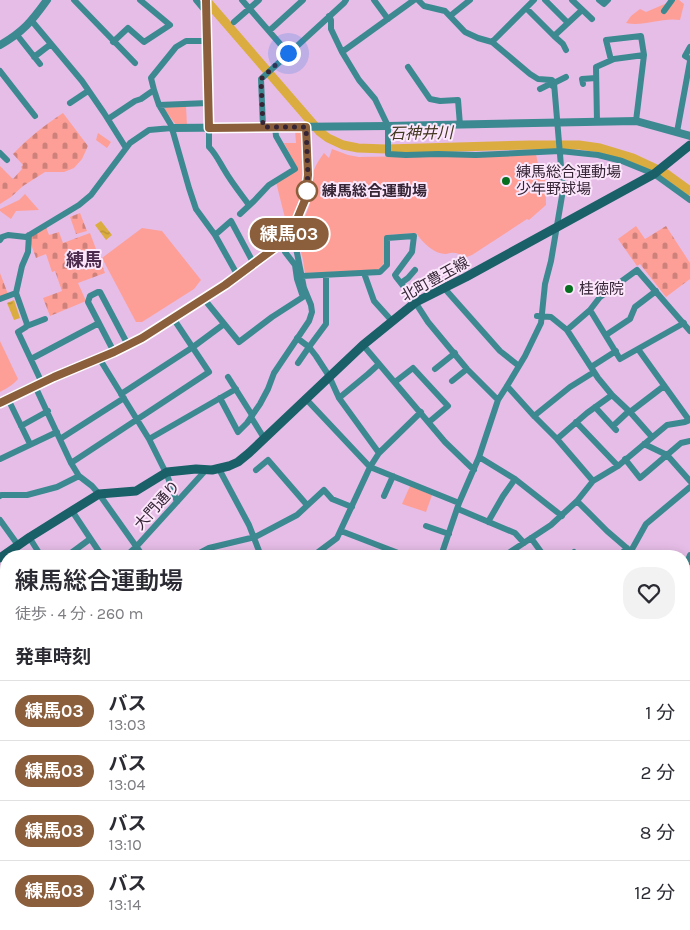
<!DOCTYPE html>
<html lang="ja">
<meta charset="utf-8">
<style>
body{margin:0;font-family:Karla,"Noto Sans JP",sans-serif;background:#f2f2f3;color:#2b2b33;height:100vh;display:flex;flex-direction:column;font-size:19px;white-space:nowrap}
*{box-sizing:border-box;margin:0}
p{font-size:16px;color:#7c7c81}
.icon{flex:none;width:28px;height:28px;fill:none;stroke:currentColor;stroke-width:2;stroke-linecap:round;stroke-linejoin:round}
.map{position:relative;flex:1;overflow:hidden}
.panel{position:absolute;left:0px;top:550px;width:690px;height:380px;display:flex;flex-direction:column;background:#fff;border-radius:20px 20px 0 0;box-shadow:0 2px 12px #0003}
.panel>*{flex:none}
.badge{padding:0 10px;border-radius:16px;font-size:18px;line-height:32px}
.you{position:absolute;width:25px;height:25px;margin:-12px;border:4px solid #fff;border-radius:50%;background:#1a73e8;box-shadow:0 0 0 8px #1a73e833}
.map>.badge{position:absolute;translate:-50% -50%;box-shadow:0 0 0 2px #fff}
h2{padding:0 15px;font-size:19px;line-height:45px}
.round{display:grid;place-items:center;flex:none;width:52px;height:52px;border-radius:20px;background:#f2f2f3}
.summary{display:flex;align-items:center;justify-content:space-between;height:85px;padding:0 15px}
h1{font-size:24px;font-weight:600;line-height:38px}
ul{padding:0;list-style:none}
li{display:flex;align-items:center;gap:15px;height:60px;padding:0 15px;border-top:1px solid #e1e1e2}
li div{flex:1}
li b{display:block;font-size:19px}
li em{font-style:normal}
li .badge{min-width:55px;font-weight:700;text-align:center}
.map>svg:first-child{display:block}
.cemetery{fill:url(#cemetery-stones)}
.park{fill:#fd9f96}
.water{fill:url(#water-ripples)}
.lines{fill:none;stroke-linecap:round;stroke-linejoin:round}
.river{stroke:#dbad40;stroke-width:9}
.minor{stroke:#3d8991;stroke-width:6}
.tertiary{stroke:#3d8991;stroke-width:8}
.secondary{stroke:#196068;stroke-width:9}
.rail-casing{stroke:#8d718e;stroke-width:3}
.rail{stroke:#fbe6fb;stroke-width:1;stroke-dasharray:4;stroke-linecap:butt}
.line-casing{stroke:#fff;stroke-width:11}
.line{stroke:#8b5e3c;stroke-width:8}
.walk{stroke:#352535;stroke-width:5;stroke-dasharray:0 9}
.poi-dot{fill:#066f1f;stroke:#fbe6fb;stroke-width:2}
.stop-dot{fill:#fff;stroke:#8b5e3c;stroke-width:2.5}
.labels{text-anchor:middle;dominant-baseline:central;stroke-width:4;stroke-linejoin:round;paint-order:stroke}
.poi-label{font-size:15px;fill:#352535;stroke:#fbe6fb;text-anchor:start}
.stop-label{font-size:15px;font-weight:bold;fill:#352535;stroke:#fbe6fb;text-anchor:start}
.street-label{font-size:15px;fill:#352535;stroke:#fbe6fb}
.water-label{font-size:16px;font-style:italic;fill:#423720;stroke:#fbe6fb}
.quarter-label{font-size:18px;font-weight:bold;fill:#4d2b4e;stroke:#fbe6fb}
</style>
<div class="map">
<svg width="690" height="930" viewBox="0 0 690 930">
<defs>
<pattern id="cemetery-stones" width="16" height="16" patternUnits="userSpaceOnUse" patternTransform="scale(1.25)"><rect width="16" height="16" fill="#fd9f96"/><path d="M2 7V4a2 2 0 0 1 4 0v3zM10 15v-3a2 2 0 0 1 4 0v3z" fill="#ce817b"/></pattern>
<pattern id="water-ripples" width="26" height="14" patternUnits="userSpaceOnUse" patternTransform="scale(1.25)"><rect width="26" height="14" fill="#dbad40"/><path d="M2 4q2-2 4 0t4 0M15 11q2-2 4 0t4 0" fill="none" stroke="#b28d36"/></pattern>
</defs>
<rect width="100%" height="100%" fill="#e6bde7"/>
<path class="cemetery" d="M 63,113 L 88,146 L 82,159 L 74,168 L 64,172 L 45,172 L 23,186 L 11,197 L 0,204 L 0,166 L 13,179 L 22,169 L 21,167 L 23,165 L 13,154 C 28,138 45,125 63,113 Z
M 80,213 L 87,231 L 76,234 L 70,217 Z
M 636,226 L 645,239 L 666,226 L 690,263 L 690,279 L 666,297 L 640,264 L 637,266 L 618,239 Z
M 46,227 L 49,235 L 59,232 L 63,243 L 90,233 L 105,273 L 78,283 L 86,301 L 50,316 L 43,298 L 62,291 L 55,271 L 52,272 L 46,254 L 36,258 L 31,244 L 32,236 Z
M 0,273 L 8,294 L 0,297 Z"/>
<path class="park" d="M 674,0 L 679,0 L 684,4 L 680,20 C 662,17 643,27 626,23 L 631,16 L 640,9 L 646,12 Z
M 186,106 L 187,126 L 176,125 L 165,110 L 165,107 Z
M 295,130 L 301,131 C 303,162 307,200 287,226 L 276,182 L 298,169 L 284,143 L 296,143 Z
M 98,133 L 111,142 L 107,148 L 96,140 Z
M 332,149 L 348,155 L 359,157 L 536,154 L 539,169 L 545,168 L 546,205 L 529,220 L 527,219 L 472,255 L 464,258 C 460,254 456,252 450,253 C 449,253 447,254 446,254 C 434,254 423,243 416,233 L 386,235 L 384,263 L 378,270 L 305,273 C 303,262 303,246 291,240 C 300,227 308,214 311,198 C 313,189 311,179 314,170 C 316,164 320,159 324,153 L 329,158 Z
M 25,194 L 39,210 L 16,211 L 11,219 L 0,211 L 0,209 L 19,200 Z
M 142,228 L 162,231 L 201,280 L 194,289 L 142,322 L 136,322 L 102,258 Z
M 0,341 L 18,379 C 13,385 7,388 0,392 Z
M 410,486 L 432,495 L 426,512 L 402,504 Z"/>
<path class="water" d="M 101,221 L 112,235 L 106,240 L 95,225 Z
M 14,300 L 20,318 L 14,320 L 7,303 Z"/>
<g class="lines">
<path class="river" d="M 206,0 L 320,132 L 328,138 L 343,145 L 358,148 L 386,149 L 530,145 L 579,145 L 600,148 L 633,158 L 665,173 L 690,191"/>
<path class="minor" d="M 74,0 L 135,63
M 196,0 L 206,12
M 242,0 L 288,53
M 374,0 L 388,19
M 418,0 L 424,6 L 445,11 L 465,32 L 478,38 L 492,42 L 530,74 L 538,79 L 552,80 L 554,83
M 545,0 L 568,23
M 572,0 L 592,19
M 599,0 L 604,4 L 608,0
M 526,8 L 554,36 L 582,10
M 664,11 L 672,0
M 329,16 L 331,20 L 331,29 L 342,52 L 359,80 L 375,99 L 388,126 L 388,154 L 406,155 L 438,154 L 476,155 L 560,151 L 598,155 L 622,161 L 654,174 L 690,200
M 450,16 L 470,0
M 31,20 L 82,81 L 104,113 L 126,148
M 234,22 L 259,0
M 269,31 L 303,0
M 17,35 L 40,64
M 554,36 L 563,44 L 566,50
M 207,41 L 186,41 L 176,47 L 151,78 L 154,90 L 159,105 L 171,125 L 189,188 L 196,209 L 215,235 L 238,276
M 113,42 L 128,28 L 144,42 L 170,25 L 140,0
M 492,42 L 534,0
M 690,47 L 685,56 L 690,59
M 342,52 L 414,0
M 34,57 L 51,44
M 611,60 L 606,40 L 641,36 L 644,55 L 636,121
M 408,67 L 430,99 L 440,101 L 458,100 L 460,125
M 0,71 L 35,116
M 554,83 L 566,77
M 583,84 L 582,79 L 596,78
M 540,89 L 550,84 L 554,87
M 70,103 L 88,91
M 159,105 L 208,103
M 108,119 L 135,101 L 141,99 L 151,92
M 597,122 L 596,67 L 614,59 L 644,55
M 263,127 L 261,79 L 344,3 L 346,0
M 209,128 L 209,147 C 216,154 220,163 225,171 C 232,183 241,194 249,205
M 677,132 L 690,61
M 0,153 L 7,160
M 240,214 L 254,201 L 269,185 L 295,169 L 276,136 L 275,127
M 215,235 L 231,221 L 254,264
M 0,240 L 2,237 L 8,235 L 26,237 L 79,205 L 91,195 L 130,143 L 149,130 L 172,128
M 364,273 L 374,301 L 392,321
M 302,276 L 380,272 L 387,265 L 387,238 L 414,236 L 412,252 L 395,275 L 396,277 L 415,301 L 417,305 L 428,322 L 467,369 L 498,400
M 401,283 L 408,278 L 415,270
M 445,289 L 500,351 L 519,366
M 16,293 L 22,266 L 28,252 L 29,235
M 0,299 L 16,293 L 27,324 L 26,327 L 18,332 L 42,383
M 204,299 L 239,342 L 272,317 L 303,297 L 297,279 L 295,265 L 285,252 L 286,248 L 290,244
M 590,310 L 620,359 L 684,323
M 537,316 L 551,317 L 567,330 L 598,378 L 612,395 L 630,412 L 652,437
M 27,326 L 45,319
M 567,330 L 590,310 L 600,297 L 637,270 L 690,331
M 606,335 L 630,319 L 635,307 L 656,291
M 297,338 L 309,347 L 316,356 L 329,376 L 339,398 L 379,453
M 363,345 L 445,442 L 474,470
M 638,349 L 689,420
M 114,352 L 88,302 L 90,296 L 98,292 L 100,292 L 128,345
M 99,358 L 149,439 L 167,475 L 177,502
M 31,359 L 99,323
M 298,363 L 309,347 L 326,324 L 326,276
M 591,367 L 616,351
M 435,369 L 455,353
M 228,377 L 252,415
M 452,381 L 467,369
M 395,382 L 413,368 L 448,406 L 429,422
M 35,386 L 71,463 L 79,476 L 92,486 L 99,494 L 143,556
M 507,386 L 534,416 L 557,439 L 593,481
M 121,394 L 193,347 L 224,324
M 220,398 L 238,432 L 247,423 L 260,404 L 268,389 L 274,373 L 309,321 L 312,312 L 311,305 L 304,288 L 297,253 L 296,249 L 285,239
M 339,398 L 368,374 L 379,364
M 8,399 L 30,444
M 306,399 L 370,467 L 459,503
M 595,407 L 616,430
M 630,412 L 664,386
M 534,416 L 570,387 L 594,372
M 251,417 L 264,438
M 576,422 L 618,466
M 21,426 L 48,411
M 613,426 L 629,411
M 60,439 L 124,398
M 149,439 L 236,389
M 557,439 L 587,413 L 612,395
M 644,444 L 667,455 L 690,481
M 479,457 L 515,479 L 562,516
M 0,459 L 57,432
M 625,459 L 640,478 L 681,443 L 690,441
M 71,463 L 209,372 L 173,318
M 219,469 L 249,525 L 261,556
M 256,470 L 268,460 L 307,505
M 0,496 L 1,495 L 27,495 L 57,487 L 79,476
M 384,496 L 393,476
M 577,501 L 607,531 L 636,556
M 458,509 L 515,533 L 524,543
M 72,511 L 102,556
M 0,520 L 18,545
M 488,522 L 503,496 L 515,479
M 426,526 L 449,534
M 341,531 L 406,556
M 29,537 L 41,556
M 531,538 L 544,556
M 631,551 L 646,524 L 690,487
M 690,555 L 688,560 L 690,562
M 67,556 L 90,539
M 126,556 L 136,547 L 204,472 L 205,469
M 194,556 L 209,548 L 255,537 L 297,515 L 324,490 L 332,499 L 352,507
M 313,556 L 337,538 L 370,467 L 379,453 L 421,412
M 441,556 L 459,503 L 479,457 L 498,400 L 507,386 L 525,356 L 541,323 L 545,284 L 551,261 L 563,190 L 554,83
M 504,556 L 551,525 L 577,501 L 593,481 L 618,466 L 667,425 L 685,422 L 690,420
M 569,556 L 574,552 L 578,556
M 619,556 L 627,548
M 0,582 L 6,590
M 684,597 L 690,591
M 0,606 L 6,600
M 684,626 L 690,623
M 684,633 L 690,641
M 0,653 L 6,661
M 0,676 L 6,670
M 684,676 L 687,683
M 684,713 L 690,708
M 0,717 L 6,725
M 684,764 L 690,782
M 684,800 L 690,813
M 0,819 L 6,814
M 684,850 L 690,847
M 0,865 L 6,877
M 684,883 L 690,882
M 0,900 L 6,900
M 34,924 L 38,930
M 159,924 L 164,930
M 202,924 L 207,930
M 243,924 L 250,930
M 323,924 L 327,930
M 401,924 L 406,930
M 472,924 L 479,930
M 220,930 L 228,924
M 258,930 L 265,924
M 307,930 L 316,924
M 360,930 L 367,924
M 449,930 L 455,924
M 564,930 L 587,924
M 677,930 L 681,928 L 680,924"/>
<path class="tertiary" d="M 206,0 L 209,128
M 0,45 C 23,32 32,21 47,0
M 172,128 L 388,126 L 636,121 L 690,136
M 0,403 C 40,379 86,366 128,345 C 145,337 161,326 177,316 C 199,302 222,288 243,272 C 265,257 288,242 299,217 C 312,189 307,157 306,127
M 684,788 L 690,786
M 128,930 L 137,924"/>
<path class="secondary" d="M 0,558 L 30,537 L 99,494 L 136,491 L 167,472 L 196,469 L 212,470 L 229,466 L 238,462 L 249,453 L 363,345 L 416,302 L 466,277 L 654,174 L 690,145
M 0,774 L 6,781
M 88,924 L 92,930"/>
<g class="rail-casing">
<path id="rail" d="M 0,742 L 6,750
M 0,755 L 6,763
M 138,924 L 142,930
M 148,924 L 153,930"/>
</g>
<use href="#rail" class="rail"/>
</g>
<g class="lines">
<g class="line-casing">
<path id="line" d="M 0,403 L 54,377 L 114,352 L 142,338 L 225,285 L 280,244 L 295,224 L 305,200 L 308,175 L 306,127 L 209,128 L 206,0"/>
</g>
<use href="#line" class="line"/>
<path class="walk" d="M 288,53 L 261,79 L 263,127 L 306,127 L 308,175 L 306,192 L 307,191"/>
</g>
<g class="poi-dot">
<circle cx="506" cy="181" r="5"/>
<circle cx="569" cy="289" r="5"/>
</g>
<circle class="stop-dot" cx="307" cy="191" r="10"/>
<g class="labels">
<g class="poi-label">
<text x="516" y="172">練馬総合運動場<tspan x="516" dy="17">少年野球場</tspan></text>
<text x="579" y="289">桂徳院</text>
</g>
<g class="stop-label">
<text x="322" y="191">練馬総合運動場</text>
</g>
<g class="street-label">
<text transform="translate(435 279) rotate(-29)">北町豊玉線</text>
<text transform="translate(157 505) rotate(-48)">大門通り</text>
</g>
<g class="water-label">
<text transform="translate(421 133) rotate(-1)">石神井川</text>
</g>
<g class="quarter-label">
<text x="84" y="260">練馬</text>
</g>
</g>
</svg>
<div class="you" style="left:288px;top:53px"></div>
<b class="badge" style="left:289px;top:234px;background:#8b5e3c;color:#fff">練馬03</b>
<section class="panel">
<div class="summary"><div><h1>練馬総合運動場</h1><p>徒歩 · 4 分 · 260 m</p></div><a class="round"><svg class="icon" aria-label="heart" viewBox="0 0 24 24"><path d="M12 20l-8-8c-3-5 5-10 8-4 3-6 11-1 8 4z"/></svg></a></div>
<h2>発車時刻</h2>
<ul>
<li><span class="badge" style="background:#8b5e3c;color:#fff">練馬03</span><div><b>バス</b><p>13:03</p></div><em>1 分</em></li>
<li><span class="badge" style="background:#8b5e3c;color:#fff">練馬03</span><div><b>バス</b><p>13:04</p></div><em>2 分</em></li>
<li><span class="badge" style="background:#8b5e3c;color:#fff">練馬03</span><div><b>バス</b><p>13:10</p></div><em>8 分</em></li>
<li><span class="badge" style="background:#8b5e3c;color:#fff">練馬03</span><div><b>バス</b><p>13:14</p></div><em>12 分</em></li>
</ul>
</section>
</div>
